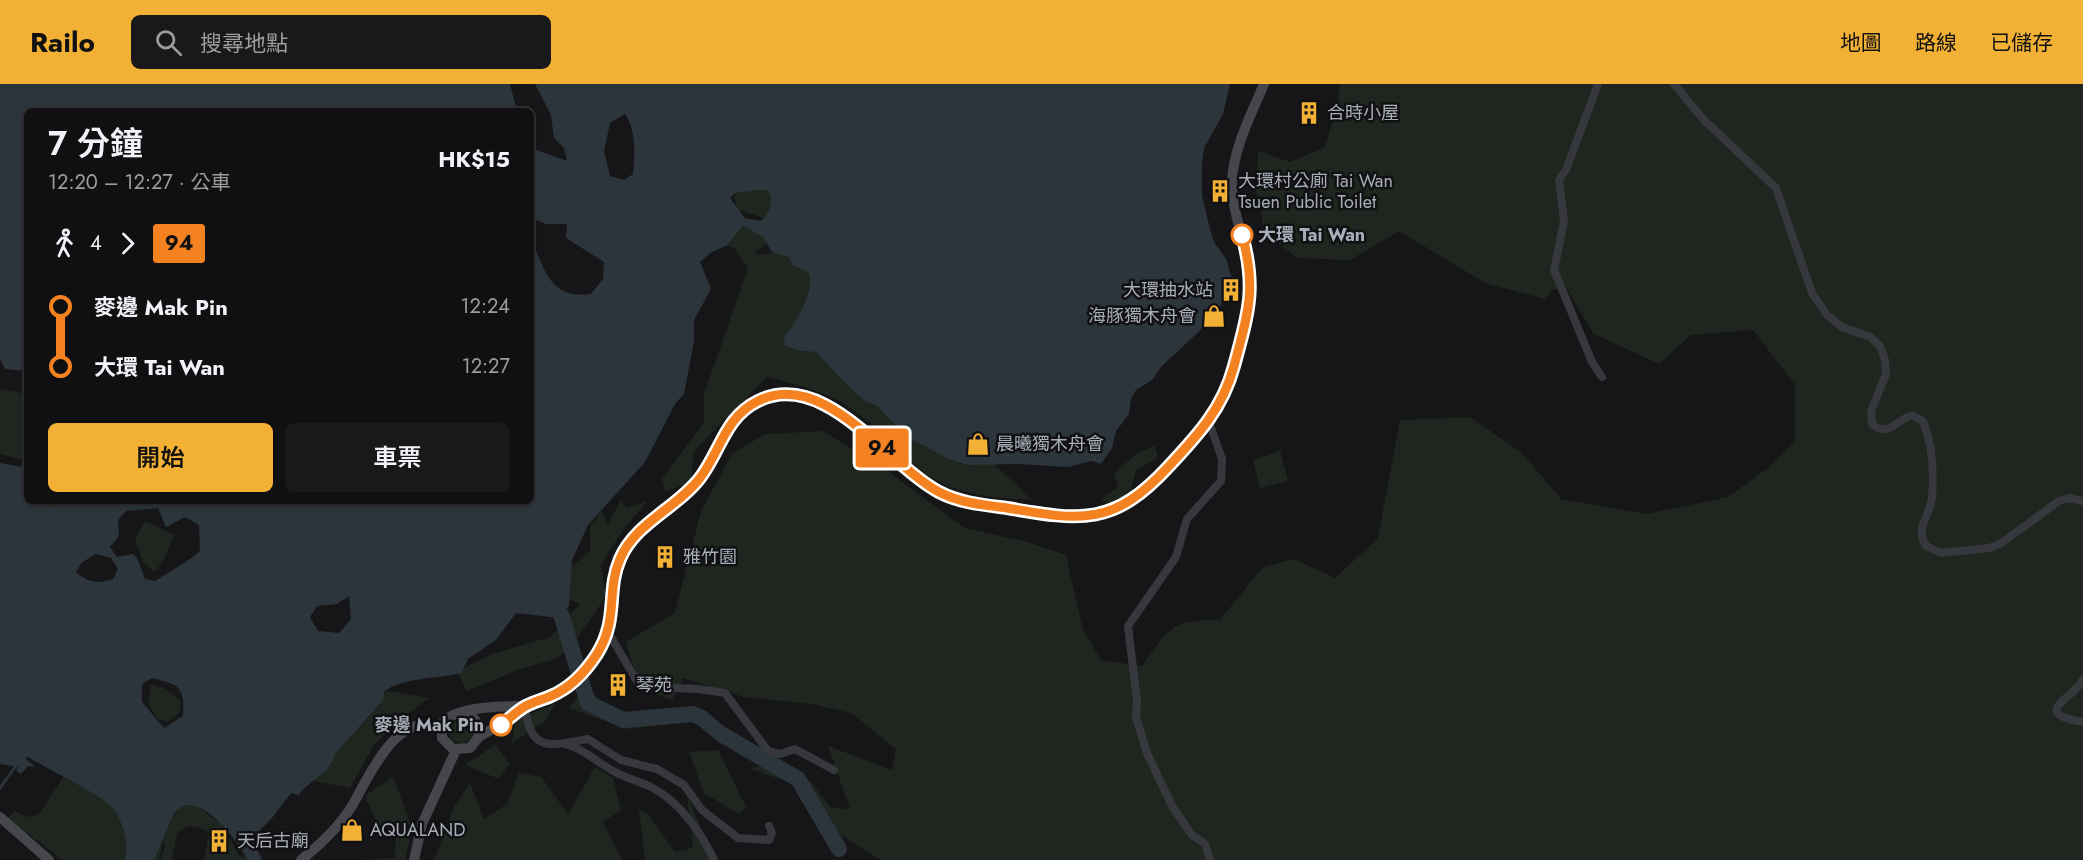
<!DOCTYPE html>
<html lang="zh-TW">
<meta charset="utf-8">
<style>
body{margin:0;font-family:Jost,"Noto Sans TC",sans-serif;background:#19191b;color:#f1f3f6;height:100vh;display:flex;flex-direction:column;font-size:22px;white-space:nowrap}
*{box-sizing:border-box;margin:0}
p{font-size:20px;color:#9c9d9f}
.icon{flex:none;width:33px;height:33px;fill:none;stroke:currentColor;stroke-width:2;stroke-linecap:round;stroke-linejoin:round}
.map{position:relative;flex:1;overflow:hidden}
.side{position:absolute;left:24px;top:24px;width:510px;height:396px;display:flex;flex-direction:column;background:#101012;border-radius:9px;box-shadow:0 2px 4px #0004,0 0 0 2px #303032}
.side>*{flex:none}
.badge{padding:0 12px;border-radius:4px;font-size:21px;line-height:39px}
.map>.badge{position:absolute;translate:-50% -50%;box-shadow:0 0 0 3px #fff}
.legs{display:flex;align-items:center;gap:9px;height:66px;padding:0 24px;font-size:20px}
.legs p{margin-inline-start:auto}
.overview{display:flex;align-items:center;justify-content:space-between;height:102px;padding:0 24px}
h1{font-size:33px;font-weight:600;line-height:45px}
.button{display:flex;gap:12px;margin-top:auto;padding:12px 24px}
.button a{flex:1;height:69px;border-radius:9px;background:#f2b134;color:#111;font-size:24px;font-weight:600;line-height:69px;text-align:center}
.button a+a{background:#19191b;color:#f1f3f6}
ul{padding:0 24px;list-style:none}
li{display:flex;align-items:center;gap:21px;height:60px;font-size:22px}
li i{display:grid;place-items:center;width:9px;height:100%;margin:0 8px;background:currentColor}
li i::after{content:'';width:15px;height:15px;margin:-8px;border:4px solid;border-radius:50%;background:#101012}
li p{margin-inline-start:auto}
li:first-child i{background:linear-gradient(#0000 50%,currentColor 0)}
li:last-child i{background:linear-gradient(currentColor 50%,#0000 0)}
header{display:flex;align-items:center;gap:36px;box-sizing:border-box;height:84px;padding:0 30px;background:#f2b134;color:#111}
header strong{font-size:28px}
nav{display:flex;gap:33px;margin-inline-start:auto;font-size:21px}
.search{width:420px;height:54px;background:#19191b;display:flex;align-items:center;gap:15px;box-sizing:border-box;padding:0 21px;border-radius:9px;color:#9c9d9f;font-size:22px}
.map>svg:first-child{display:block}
.green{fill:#1e261f}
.water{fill:#2c353c;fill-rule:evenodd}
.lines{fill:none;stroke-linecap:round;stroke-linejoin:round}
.stream{stroke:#2c353c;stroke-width:3}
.river{stroke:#2c353c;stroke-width:16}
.street{stroke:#37383d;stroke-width:8}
.secondary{stroke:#45474d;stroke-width:10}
.line-1-casing{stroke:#fff;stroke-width:14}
.line-1{stroke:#f58220;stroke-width:9}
.stop-1-dot{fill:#fff;stroke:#f58220;stroke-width:3}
.labels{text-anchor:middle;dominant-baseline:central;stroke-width:5;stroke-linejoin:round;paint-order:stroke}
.poi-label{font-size:18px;fill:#a8adb8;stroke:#111113;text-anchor:start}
.stop-label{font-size:18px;font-weight:bold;fill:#a8adb8;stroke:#111113;text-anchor:start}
</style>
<header>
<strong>Railo</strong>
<div class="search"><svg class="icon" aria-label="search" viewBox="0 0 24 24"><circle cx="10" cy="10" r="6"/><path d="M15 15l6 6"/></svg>搜尋地點</div>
<nav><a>地圖</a><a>路線</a><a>已儲存</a></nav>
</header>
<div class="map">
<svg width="2083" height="776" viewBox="0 0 2083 776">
<rect width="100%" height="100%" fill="#161618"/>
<path class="green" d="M 1340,0 L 2083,0 L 2083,776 L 881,776 L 841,751 L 798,701 L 750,685 L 778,675 L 810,697 L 831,724 L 850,725 L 828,662 L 892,686 L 896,665 L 851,629 L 812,620 L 744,613 L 683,594 L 672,616 C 641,608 633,587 626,558 L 675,529 L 701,427 L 732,370 L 765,350 L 823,347 L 886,386 L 965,444 L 1024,457 L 1066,471 L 1083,546 L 1101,576 L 1142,582 C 1170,543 1171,536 1220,536 L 1263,483 L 1294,475 L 1335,494 L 1378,454 L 1400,336 L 1470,333 L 1522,369 L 1561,415 L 1646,430 L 1728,413 L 1768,384 L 1795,357 L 1795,301 L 1753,246 L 1691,251 L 1659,280 L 1594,250 L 1566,203 L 1552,206 L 1545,215 L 1487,200 L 1399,147 L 1350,176 L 1297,174 L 1265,148 L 1256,107 L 1258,67 L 1290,78 L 1325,63 L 1336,26 Z
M 764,98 L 774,113 L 768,135 L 738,126 L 734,111 Z
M 732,135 L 770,137 L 783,149 L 754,169 L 762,171 L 785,166 L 817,185 L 1001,380 L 995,381 L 1033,416 C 992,414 950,411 917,383 C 894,365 876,342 852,325 C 827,307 796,301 767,293 L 694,367 L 691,399 L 665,407 L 662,395 L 704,338 L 704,310 L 748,184 L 734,164 L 709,157 Z
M 0,305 L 27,310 L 27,363 L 22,376 L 0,370 Z
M 1155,362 L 1158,374 L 1136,386 L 1130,408 L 1111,421 L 1101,415 L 1118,403 L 1114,390 L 1138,368 Z
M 1280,367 L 1288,397 L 1260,404 L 1253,376 Z
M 621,416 L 626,424 L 647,417 L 621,449 L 601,481 L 606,513 L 573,559 L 557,575 L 520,585 L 467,607 L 457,587 L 495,569 L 550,553 L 580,520 L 570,516 L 563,490 L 590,467 L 590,442 L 601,427 L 608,440 Z
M 145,437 L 174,451 L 163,478 L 154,488 L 143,478 L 135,455 Z
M 151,600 L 164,604 L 181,617 L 179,629 L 168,638 L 158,635 L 148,620 Z
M 585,602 L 618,633 L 662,631 L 675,623 L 681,639 L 628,645 L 569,624 Z
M 388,607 L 429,614 L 397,638 L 374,661 L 350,704 L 314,697 L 336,633 Z
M 556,619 L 544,638 L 511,660 L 516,636 Z
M449 647a12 12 0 1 1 24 0a12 12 0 1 1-24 0Z
M 496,660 L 509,680 L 499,695 L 465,681 Z
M 718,666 L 746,723 L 739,730 L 704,709 L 689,668 Z
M 595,683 L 613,694 L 621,726 L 603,738 L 622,776 L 434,776 L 455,721 L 470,699 L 484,735 L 507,720 L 519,689 L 541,693 L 568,730 Z
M 68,686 L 164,754 L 168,740 L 179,723 L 195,720 L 221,740 L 240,773 L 259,774 L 258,776 L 204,776 L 209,749 L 202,744 L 188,742 L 177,749 L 172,776 L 160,776 L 165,764 L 163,756 L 159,776 L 62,776 L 8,734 L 15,727 L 27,733 L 38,731 Z
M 393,692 L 412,744 L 405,776 L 366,776 L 395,774 L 396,749 L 378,741 L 365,712 Z
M 687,710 L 714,776 L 645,776 L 639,725 L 647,729 L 675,768 L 693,764 Z"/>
<path class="water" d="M 0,0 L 510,0 L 517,27 L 27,27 L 26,287 L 5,285 L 0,275 Z
M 535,0 L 1230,0 L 1223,30 L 1204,64 L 1202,79 L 1202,112 L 1210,145 L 1214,158 L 1226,175 L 1232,195 L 1220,223 L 1217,219 L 1207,233 L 1209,238 L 1161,283 L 1152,296 L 1136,306 L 1131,315 L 1129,330 L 1116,347 L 1112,364 L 1101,380 L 1091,377 L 1068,383 L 1017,380 L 967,381 L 947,374 L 907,353 L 876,321 L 865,317 L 848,302 L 816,268 L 796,266 L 785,261 L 784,253 C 796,238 815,208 809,189 L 793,181 L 789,173 L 772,168 L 763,153 L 743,142 L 726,162 L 712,168 L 700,178 L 711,205 L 694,236 L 694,257 L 684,310 L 675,320 L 645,378 L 588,441 L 572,476 L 569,522 L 559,534 L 516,529 L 496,556 L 468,575 L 461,589 C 439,595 401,593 384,608 L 383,616 L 335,670 C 330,691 309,695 299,711 L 291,709 L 272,734 L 252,754 L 262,776 L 248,776 C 236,756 198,701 174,729 L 154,776 L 124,776 C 131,763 122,734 112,723 C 101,711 46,684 28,673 L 25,674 L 35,683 L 28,682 L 21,690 L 16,687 L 18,683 L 0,680 L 0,379 L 22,383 L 27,379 L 27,417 L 44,417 L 42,420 L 49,423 L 55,417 L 531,417 L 531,164 L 536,167 C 549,197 556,214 591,210 L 603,195 L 604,178 L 566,154 L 567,140 L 546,140 L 531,134 L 531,64 L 567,77 L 564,64 L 554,54 L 551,31 ZM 625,30 C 636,45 635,71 633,90 L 624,96 L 610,92 L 604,67 L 610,39 ZM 757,106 L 767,106 C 775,113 770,132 760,137 L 745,134 L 730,114 L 735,109 ZM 158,424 L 166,443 L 185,433 L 199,441 L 200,467 C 187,479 170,487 155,497 L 145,495 L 137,474 L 133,470 L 117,473 L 110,463 L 119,452 L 118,436 L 126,427 ZM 96,470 L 111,474 L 118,485 L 113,495 C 98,500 89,499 76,488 L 81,479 ZM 349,512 L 351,535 L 339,549 L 318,547 L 310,533 L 317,522 L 337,520 ZM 152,594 C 179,601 185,602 183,632 L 164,644 L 142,618 L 142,600 Z"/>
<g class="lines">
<path class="stream" d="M 0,704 L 15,683"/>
<path class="river" d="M 561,530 L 588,619 L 623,636 L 693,630 L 702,634 L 721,650 L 798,695 L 839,765"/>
<path class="street" d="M 1598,0 L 1566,86 L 1559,96 L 1564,137 L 1554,186 L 1592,278 L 1602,293
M 1674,0 L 1703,35 L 1776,104 L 1812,209 L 1827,231 L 1842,243 L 1870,253 L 1880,262 L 1885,276 L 1886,290 L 1871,327 L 1872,340 C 1888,354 1897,336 1912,331 L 1923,337 C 1932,360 1934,389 1932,413 C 1931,431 1914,443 1926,462 L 1941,469 L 1990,464 L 2003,458 L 2059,417 L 2069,414 L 2083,417
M 1209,338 L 1222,375 L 1221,397 L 1187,435 L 1176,473 L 1128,542 L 1137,617 L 1136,633 L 1147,669 L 1172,722 L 1192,751 L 1205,760 L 1210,776
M 608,548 L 638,599 L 646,603 L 699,605 L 725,609 L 768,667 L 780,670 L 795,665 L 834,686
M 2083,595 C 2076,614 2027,629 2083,638
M 525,622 C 530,669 549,662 588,655 L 621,676 L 657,685 L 684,701 L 702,726 L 738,754 L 769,756 L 772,749 L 769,742
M 565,660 C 586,666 595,677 613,687 C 625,694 639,697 651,703 C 680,718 701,748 714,776"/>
<path class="secondary" d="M 525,622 C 505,622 453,622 442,640 L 442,654 L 453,665 L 470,664 C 473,661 475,657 478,654 C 484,648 495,645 502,640 C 509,635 516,629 523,624 C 547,609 566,610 586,585 C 602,565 613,543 614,517 C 615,501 614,486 622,471 C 638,438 676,423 699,396 C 723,366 725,328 765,313 C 782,307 802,308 818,315 C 830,321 840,332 851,340 C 880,363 909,393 943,410 C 966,422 996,423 1022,427 C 1120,443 1145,416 1205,343 C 1232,309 1257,225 1250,182 C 1244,154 1231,126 1232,96 C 1234,63 1251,31 1264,0
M 464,628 C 476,632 480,641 478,653
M 0,733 L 49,776
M 301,776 C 320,761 339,743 352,722 C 366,698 390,642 423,641 C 429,641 435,643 441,643
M 414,776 L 422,740 L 456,666"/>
</g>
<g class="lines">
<g class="line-1-casing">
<path id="line-1" d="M 501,641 C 509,635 516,628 524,623 C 532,618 542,616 551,612 C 570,604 586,587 597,570 C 619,535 606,507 620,475 C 635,439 677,424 700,394 C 721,366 725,333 758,317 C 824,284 887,380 939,408 C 960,419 984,421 1007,424 C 1082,437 1114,442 1169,382 C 1198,351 1223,324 1234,282 C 1248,230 1257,205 1242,151"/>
</g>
<use href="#line-1" class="line-1"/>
</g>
<defs>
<g id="building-bare" transform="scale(1.8)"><path d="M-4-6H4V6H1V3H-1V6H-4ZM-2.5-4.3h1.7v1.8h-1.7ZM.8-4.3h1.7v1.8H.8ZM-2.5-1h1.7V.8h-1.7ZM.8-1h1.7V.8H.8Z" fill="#f2b134" stroke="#111113" stroke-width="2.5" paint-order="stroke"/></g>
<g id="shop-bare" transform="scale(1.8)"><path d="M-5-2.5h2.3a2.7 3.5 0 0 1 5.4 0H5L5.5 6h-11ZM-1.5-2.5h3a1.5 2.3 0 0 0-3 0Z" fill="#f2b134" stroke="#111113" stroke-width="2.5" paint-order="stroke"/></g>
</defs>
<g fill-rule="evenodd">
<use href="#building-bare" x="1309" y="29"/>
<use href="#building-bare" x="1220" y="107"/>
<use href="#building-bare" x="1231" y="206"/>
<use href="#shop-bare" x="1214" y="232"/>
<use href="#shop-bare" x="978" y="360"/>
<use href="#building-bare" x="665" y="473"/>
<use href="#building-bare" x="618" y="601"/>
<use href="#shop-bare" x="352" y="746"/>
<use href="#building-bare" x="219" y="757"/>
</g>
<g class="stop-1-dot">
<circle cx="1242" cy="151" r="10"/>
<circle cx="501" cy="641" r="10"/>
</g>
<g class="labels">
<g class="poi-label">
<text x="1327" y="29">合時小屋</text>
<text x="1238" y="97">大環村公廁 Tai Wan<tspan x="1238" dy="21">Tsuen Public Toilet</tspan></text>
<text x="1213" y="206" text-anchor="end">大環抽水站</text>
<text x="1196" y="232" text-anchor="end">海豚獨木舟會</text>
<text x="996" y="360">晨曦獨木舟會</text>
<text x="683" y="473">雅竹園</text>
<text x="636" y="601">琴苑</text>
<text x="370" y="746">AQUALAND</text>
<text x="237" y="757">天后古廟</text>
</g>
<g class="stop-label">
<text x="1258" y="151">大環 Tai Wan</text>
<text x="484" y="641" text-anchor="end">麥邊 Mak Pin</text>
</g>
</g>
</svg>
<b class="badge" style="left:882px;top:364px;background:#f58220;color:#111">94</b>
<section class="side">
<div class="overview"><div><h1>7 分鐘</h1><p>12:20 – 12:27 · 公車</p></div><b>HK$15</b></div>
<div class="legs"><svg class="icon" aria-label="walk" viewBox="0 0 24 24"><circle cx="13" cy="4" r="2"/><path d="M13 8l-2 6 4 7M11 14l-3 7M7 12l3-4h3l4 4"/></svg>4<svg class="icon" aria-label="forward" viewBox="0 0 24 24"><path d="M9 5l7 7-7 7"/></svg><b class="badge" style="background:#f58220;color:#111">94</b></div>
<ul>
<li><i style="color:#f58220"></i><b>麥邊 Mak Pin</b><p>12:24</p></li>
<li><i style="color:#f58220"></i><b>大環 Tai Wan</b><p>12:27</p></li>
</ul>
<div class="button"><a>開始</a><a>車票</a></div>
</section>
</div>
